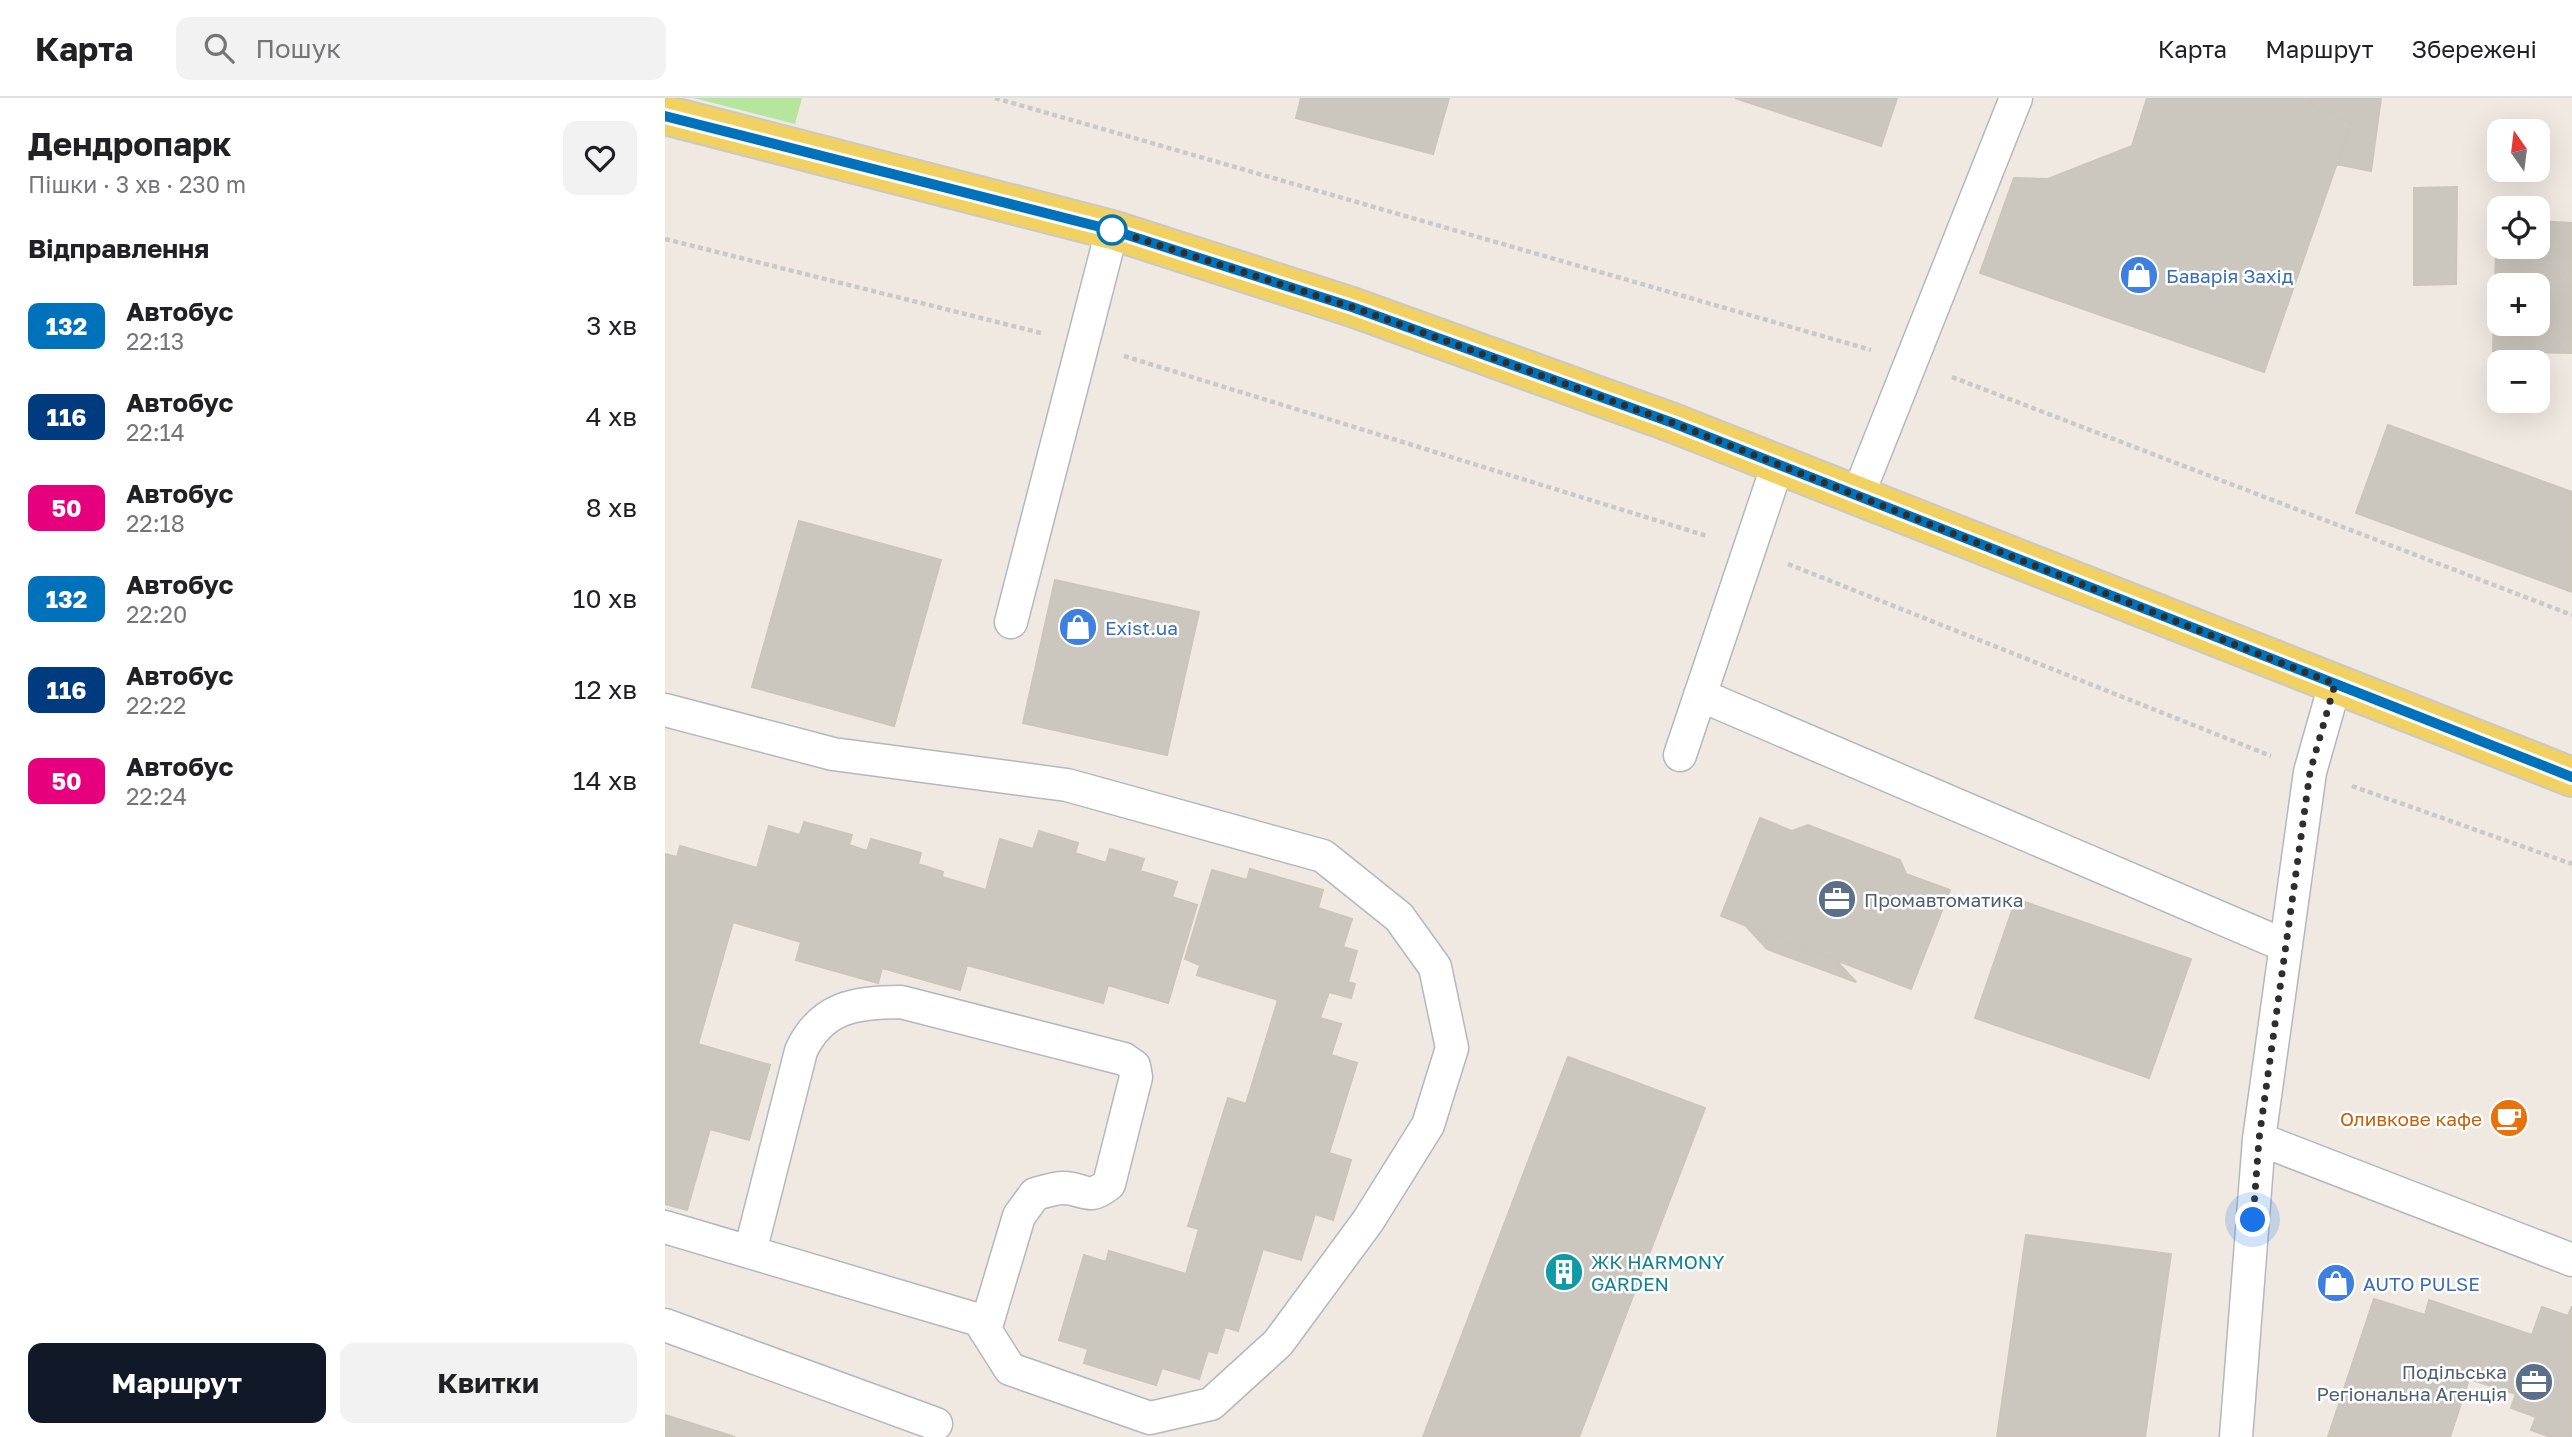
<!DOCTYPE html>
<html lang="uk">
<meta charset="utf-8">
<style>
body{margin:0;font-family:"Golos Text",sans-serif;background:#f2f2f2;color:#202124;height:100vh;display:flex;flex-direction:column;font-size:26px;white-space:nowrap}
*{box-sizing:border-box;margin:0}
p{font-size:23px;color:#757577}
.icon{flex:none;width:38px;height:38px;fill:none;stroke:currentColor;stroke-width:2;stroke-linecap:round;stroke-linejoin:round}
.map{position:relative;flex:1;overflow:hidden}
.side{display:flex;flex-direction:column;background:#fff;width:665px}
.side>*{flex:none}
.badge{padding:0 14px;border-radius:10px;font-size:24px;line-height:46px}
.needle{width:46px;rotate:346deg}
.controls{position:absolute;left:1822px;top:21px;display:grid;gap:14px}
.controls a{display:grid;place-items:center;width:63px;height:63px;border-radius:14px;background:#fff;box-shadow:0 7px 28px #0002;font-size:35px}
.you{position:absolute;width:35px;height:35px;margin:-18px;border:5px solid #fff;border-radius:50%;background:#1a73e8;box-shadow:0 0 0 10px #1a73e833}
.map>.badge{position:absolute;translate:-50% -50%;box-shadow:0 0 0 4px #fff}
h2{padding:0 28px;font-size:26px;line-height:63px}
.round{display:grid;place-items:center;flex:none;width:74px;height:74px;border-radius:14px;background:#f2f2f2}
.headline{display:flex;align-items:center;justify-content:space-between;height:119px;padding:0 28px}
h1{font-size:33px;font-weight:700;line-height:52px}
.cta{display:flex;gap:14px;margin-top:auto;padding:14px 28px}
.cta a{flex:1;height:80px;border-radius:14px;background:#111827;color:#fff;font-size:28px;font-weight:700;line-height:80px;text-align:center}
.cta a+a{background:#f2f2f2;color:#202124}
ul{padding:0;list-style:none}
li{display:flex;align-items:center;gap:21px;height:91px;padding:0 28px}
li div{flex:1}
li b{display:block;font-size:26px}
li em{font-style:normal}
li .badge{min-width:77px;font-weight:700;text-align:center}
header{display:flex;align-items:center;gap:42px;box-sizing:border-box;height:98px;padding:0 35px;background:#fff;border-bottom:2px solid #e0e0e0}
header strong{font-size:33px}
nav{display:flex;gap:38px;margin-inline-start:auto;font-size:24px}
.search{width:490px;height:63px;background:#f2f2f2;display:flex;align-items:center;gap:18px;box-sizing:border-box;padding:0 24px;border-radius:14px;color:#757577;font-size:26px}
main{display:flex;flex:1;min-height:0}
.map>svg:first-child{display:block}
.green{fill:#b6e59e}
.building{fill:#cbc7bf;stroke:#cbc5ba;stroke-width:2;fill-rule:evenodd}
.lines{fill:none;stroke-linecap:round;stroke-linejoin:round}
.service-casing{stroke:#b4b7c1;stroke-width:35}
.primary-casing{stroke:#c9c9c9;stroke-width:42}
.path{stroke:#c9c9c9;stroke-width:4.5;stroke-dasharray:5 3.5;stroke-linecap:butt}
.service{stroke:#fff;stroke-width:32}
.primary{stroke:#f2d163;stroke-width:38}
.line-casing{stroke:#fff;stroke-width:16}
.line{stroke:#0072bc;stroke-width:10}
.walk{stroke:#2e2e2e;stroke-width:7;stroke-dasharray:0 12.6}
.stop-dot{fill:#fff;stroke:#0072bc;stroke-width:3.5}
.labels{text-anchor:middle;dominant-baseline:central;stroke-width:5;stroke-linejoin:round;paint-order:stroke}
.shop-label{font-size:19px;fill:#366cbe;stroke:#fff;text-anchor:start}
.service-label{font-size:19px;fill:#4e5e75;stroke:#fff;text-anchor:start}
.food-label{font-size:19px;fill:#c56008;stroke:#fff;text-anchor:end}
.culture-label{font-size:19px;fill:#0d838f;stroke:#fff;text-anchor:start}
</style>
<header>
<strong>Карта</strong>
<div class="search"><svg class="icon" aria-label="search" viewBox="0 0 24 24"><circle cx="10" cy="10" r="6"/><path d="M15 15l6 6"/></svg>Пошук</div>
<nav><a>Карта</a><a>Маршрут</a><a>Збережені</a></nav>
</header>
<main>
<section class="side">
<div class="headline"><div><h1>Дендропарк</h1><p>Пішки · 3 хв · 230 m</p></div><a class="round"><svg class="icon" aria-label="heart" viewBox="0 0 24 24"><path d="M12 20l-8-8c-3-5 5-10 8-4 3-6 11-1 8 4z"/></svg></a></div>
<h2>Відправлення</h2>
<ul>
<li><span class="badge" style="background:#0072bc;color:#fff">132</span><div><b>Автобус</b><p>22:13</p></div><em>3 хв</em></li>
<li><span class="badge" style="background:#003b80;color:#fff">116</span><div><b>Автобус</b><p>22:14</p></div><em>4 хв</em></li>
<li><span class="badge" style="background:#e6007e;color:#fff">50</span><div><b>Автобус</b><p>22:18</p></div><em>8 хв</em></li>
<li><span class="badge" style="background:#0072bc;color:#fff">132</span><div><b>Автобус</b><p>22:20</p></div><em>10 хв</em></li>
<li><span class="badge" style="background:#003b80;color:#fff">116</span><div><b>Автобус</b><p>22:22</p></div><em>12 хв</em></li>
<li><span class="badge" style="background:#e6007e;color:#fff">50</span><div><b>Автобус</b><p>22:24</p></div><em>14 хв</em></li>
</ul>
<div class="cta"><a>Маршрут</a><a>Квитки</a></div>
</section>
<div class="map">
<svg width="1907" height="1339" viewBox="0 0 1907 1339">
<rect width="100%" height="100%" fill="#efe9e1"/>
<path class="green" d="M 29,0 L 137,0 L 130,26 Z"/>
<path class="building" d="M 636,0 L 784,0 L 768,56 L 631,20 Z
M 1070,0 L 1232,0 L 1216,48 Z
M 1482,0 L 1646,0 L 1644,6 L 1686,25 L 1599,274 L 1315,175 L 1349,80 L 1383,81 L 1467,48 Z
M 1646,0 L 1716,0 L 1706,73 L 1671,66 L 1686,25 L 1644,6 Z
M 1792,89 L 1791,186 L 1749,187 L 1749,90 Z
M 1832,122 L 1834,149 L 1872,149 L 1872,123 L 1907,125 L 1907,255 L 1828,253 ZM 1834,187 L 1872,187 L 1872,226 L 1834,226 Z
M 1723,327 L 1907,394 L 1907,494 L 1691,415 Z
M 134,423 L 276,462 L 229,628 L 87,589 Z
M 390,482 L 534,514 L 502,657 L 358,625 Z
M 1095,720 L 1127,733 L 1143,727 L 1235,762 L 1241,776 L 1285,792 L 1246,891 L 1056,818 Z
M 139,724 L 187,737 L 184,747 L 202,753 L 206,741 L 256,755 L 253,766 L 278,774 L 277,779 L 321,792 L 335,741 L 368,751 L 374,733 L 413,745 L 410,755 L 441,765 L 445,751 L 479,761 L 475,773 L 512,784 L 507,799 L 532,807 L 503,905 L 443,887 L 438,905 L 302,867 L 295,892 L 217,870 L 213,885 L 131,862 L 136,844 L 68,824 L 33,946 L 105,967 L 84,1042 L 45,1031 L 22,1112 L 0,1106 L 0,756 L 12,759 L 15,748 L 92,770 L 104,728 L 135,737 Z
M 585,771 L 658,792 L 653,810 L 687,821 L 678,849 L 692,853 L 683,884 L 690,886 L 686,900 L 664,894 L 655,920 L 676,926 L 666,957 L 692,965 L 664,1055 L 686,1062 L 668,1122 L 650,1116 L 636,1162 L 598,1151 L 573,1233 L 560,1229 L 552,1255 L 543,1253 L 534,1281 L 497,1270 L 491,1287 L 419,1265 L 423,1251 L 394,1242 L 419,1157 L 441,1164 L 444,1153 L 521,1176 L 534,1131 L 523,1128 L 563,1000 L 581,1006 L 613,902 L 532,877 L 535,867 L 520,861 L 547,772 L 582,782 Z
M 1351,801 L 1526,861 L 1484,980 L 1310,920 Z
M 1081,828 L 1170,861 L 1191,884 L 1102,851 Z
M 903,959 L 1040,1010 L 914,1339 L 758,1339 Z
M 1361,1137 L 1506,1156 L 1480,1339 L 1332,1339 Z
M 1709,1201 L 1760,1217 L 1764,1202 L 1867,1237 L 1877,1209 L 1903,1218 L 1907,1208 L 1907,1339 L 1886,1339 L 1866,1332 L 1871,1319 L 1846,1310 L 1851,1296 L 1804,1281 L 1785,1339 L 1663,1339 Z
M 0,1317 L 70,1339 L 0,1339 Z"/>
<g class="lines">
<g class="service-casing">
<path id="service" d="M 1193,397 L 1351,0
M 346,524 L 447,132
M 1035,597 L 1621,848
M 0,612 L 168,656 L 402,687 L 658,758 L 734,819 L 770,869 L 787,950 L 763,1027 L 703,1123 L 613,1245 L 546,1306 L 485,1320 L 345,1271 L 314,1222 L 0,1129
M 1015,657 L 1113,366
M 1594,1041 L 1907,1162
M 85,1154 L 136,953 C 156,909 191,904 236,904 L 459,961 L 469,968 L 471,979 L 444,1086 C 422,1104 420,1090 398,1090 C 389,1090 379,1094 370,1096 L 354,1118 L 320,1232
M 0,1227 L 271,1326
M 1571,1339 L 1594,1041 L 1645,674 L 1670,586"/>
</g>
<g class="primary-casing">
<path id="primary" d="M 0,17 L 447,132 L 687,209 L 1008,325 L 1907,679"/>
</g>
<path class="path" d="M 330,0 L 1206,252
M 0,141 L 376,235
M 459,258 L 1042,438
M 1287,279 L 1907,517
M 1123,466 L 1606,658
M 1687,688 L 1907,766"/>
<use href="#service" class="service"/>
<use href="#primary" class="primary"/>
</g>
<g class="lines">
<g class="line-casing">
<path id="line" d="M 0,18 L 447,132 L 687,209 L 1008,325 L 1907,679"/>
</g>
<use href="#line" class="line"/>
<path class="walk" d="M 447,132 L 687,209 L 1008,325 L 1670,586 L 1645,674 L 1594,1041 L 1588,1122"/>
</g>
<defs>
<g id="shop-disc" transform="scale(2.0125)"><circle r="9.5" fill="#3f7fe0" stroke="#fff"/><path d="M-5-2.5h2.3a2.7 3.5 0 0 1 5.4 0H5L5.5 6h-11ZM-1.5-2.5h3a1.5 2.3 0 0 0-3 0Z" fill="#fff"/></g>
<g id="office-disc" transform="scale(2.0125)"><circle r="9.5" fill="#5c6f8a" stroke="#fff"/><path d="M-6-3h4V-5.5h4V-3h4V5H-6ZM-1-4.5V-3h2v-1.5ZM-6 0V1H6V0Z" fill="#fff"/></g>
<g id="cafe-disc" transform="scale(2.0125)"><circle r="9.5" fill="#e8710a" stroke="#fff"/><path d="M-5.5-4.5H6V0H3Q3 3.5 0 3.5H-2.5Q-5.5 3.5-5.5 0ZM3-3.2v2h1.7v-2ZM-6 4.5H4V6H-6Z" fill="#fff"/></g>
<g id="building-disc" transform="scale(2.0125)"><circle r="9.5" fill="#0f9aa8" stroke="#fff"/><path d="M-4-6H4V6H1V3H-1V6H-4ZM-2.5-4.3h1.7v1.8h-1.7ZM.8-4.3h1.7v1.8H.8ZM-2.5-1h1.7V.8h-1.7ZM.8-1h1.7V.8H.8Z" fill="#fff"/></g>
</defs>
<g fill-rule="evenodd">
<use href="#shop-disc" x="1474" y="177"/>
<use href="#shop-disc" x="413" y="529"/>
<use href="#office-disc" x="1172" y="801"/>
<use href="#cafe-disc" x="1844" y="1020"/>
<use href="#building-disc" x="899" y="1174"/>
<use href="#shop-disc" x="1671" y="1185"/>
<use href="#office-disc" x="1869" y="1284"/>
</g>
<circle class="stop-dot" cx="447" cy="132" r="14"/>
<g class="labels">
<g class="shop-label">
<text x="1501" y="177">Баварія Захід</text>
<text x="440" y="529">Exist.ua</text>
<text x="1698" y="1185">AUTO PULSE</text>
</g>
<g class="service-label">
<text x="1199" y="801">Промавтоматика</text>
<text x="1842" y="1273" text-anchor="end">Подільська<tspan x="1842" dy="22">Регіональна Агенція</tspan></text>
</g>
<g class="food-label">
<text x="1817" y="1020">Оливкове кафе</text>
</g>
<g class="culture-label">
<text x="926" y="1163">ЖК HARMONY<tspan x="926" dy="22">GARDEN</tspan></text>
</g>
</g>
</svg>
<div class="controls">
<a><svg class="needle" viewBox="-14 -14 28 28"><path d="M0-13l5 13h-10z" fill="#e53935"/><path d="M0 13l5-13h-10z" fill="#757577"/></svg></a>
<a><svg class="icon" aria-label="locate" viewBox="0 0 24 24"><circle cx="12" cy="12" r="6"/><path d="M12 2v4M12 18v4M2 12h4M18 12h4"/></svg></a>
<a>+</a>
<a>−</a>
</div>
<div class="you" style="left:1588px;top:1122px"></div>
</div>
</main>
